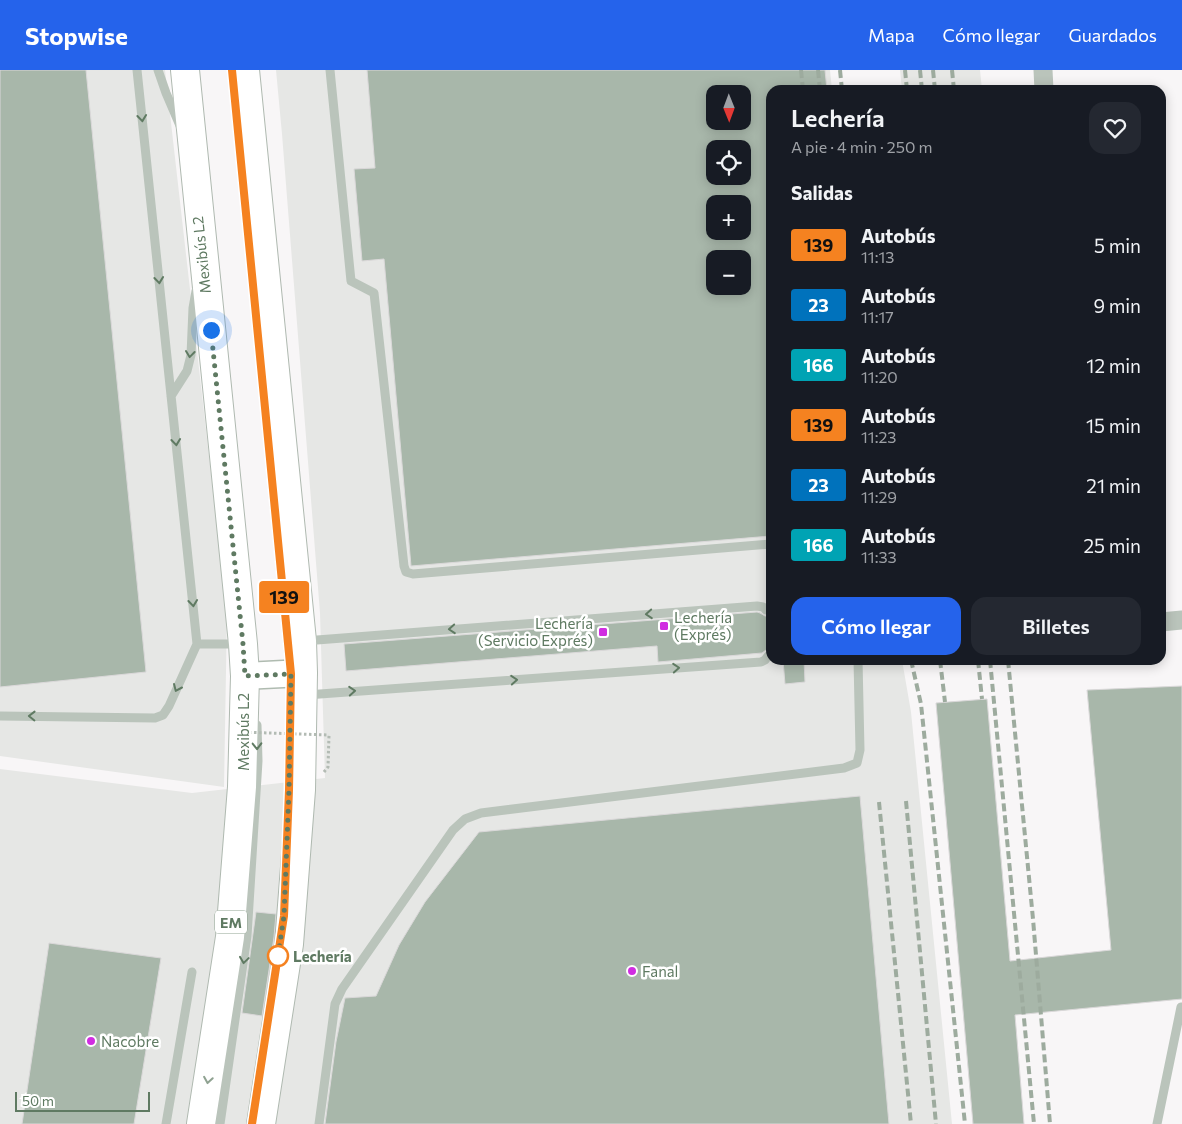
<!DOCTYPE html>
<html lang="es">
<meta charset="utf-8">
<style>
body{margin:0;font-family:Commissioner,sans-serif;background:#242831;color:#f1f3f6;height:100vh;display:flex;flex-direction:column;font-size:19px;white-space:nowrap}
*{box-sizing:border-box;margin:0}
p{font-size:16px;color:#9ea1a6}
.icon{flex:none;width:28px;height:28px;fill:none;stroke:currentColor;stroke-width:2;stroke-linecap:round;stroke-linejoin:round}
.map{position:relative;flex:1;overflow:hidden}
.side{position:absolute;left:766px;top:15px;width:400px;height:580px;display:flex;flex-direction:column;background:#171b24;border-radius:15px;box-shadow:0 2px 12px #0003}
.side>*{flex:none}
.badge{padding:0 10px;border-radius:4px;font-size:18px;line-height:32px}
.needle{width:32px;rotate:179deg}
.fabs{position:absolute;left:706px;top:15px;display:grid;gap:10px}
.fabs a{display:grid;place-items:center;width:45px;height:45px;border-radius:10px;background:#171b24;box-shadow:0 2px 12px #0003;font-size:25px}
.scale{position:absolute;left:15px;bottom:12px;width:135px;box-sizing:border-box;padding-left:5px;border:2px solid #5f7a62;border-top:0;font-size:14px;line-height:18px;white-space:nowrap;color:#5f7a62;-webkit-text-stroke:4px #fff;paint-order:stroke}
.you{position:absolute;width:25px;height:25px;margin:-12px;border:4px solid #fff;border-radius:50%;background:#1a73e8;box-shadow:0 0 0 8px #1a73e833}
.map>.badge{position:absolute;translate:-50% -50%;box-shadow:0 0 0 2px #fff}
h2{padding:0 25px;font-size:19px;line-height:45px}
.round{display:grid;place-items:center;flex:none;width:52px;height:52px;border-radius:15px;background:#242831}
.overview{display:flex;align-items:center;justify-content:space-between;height:85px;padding:0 25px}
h1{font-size:24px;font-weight:600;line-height:38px}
.primary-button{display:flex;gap:10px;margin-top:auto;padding:10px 25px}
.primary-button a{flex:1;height:58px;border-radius:15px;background:#2563eb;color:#fff;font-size:20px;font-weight:600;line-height:58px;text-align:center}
.primary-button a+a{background:#242831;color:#f1f3f6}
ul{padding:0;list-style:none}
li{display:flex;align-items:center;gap:15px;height:60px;padding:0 25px}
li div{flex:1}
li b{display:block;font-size:19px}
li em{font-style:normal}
li .badge{min-width:55px;font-weight:700;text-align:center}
header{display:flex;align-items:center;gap:30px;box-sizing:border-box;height:70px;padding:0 25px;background:#2563eb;color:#fff}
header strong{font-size:24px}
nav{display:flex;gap:28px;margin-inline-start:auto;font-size:18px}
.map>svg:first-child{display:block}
.built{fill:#e6e7e5;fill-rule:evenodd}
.building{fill:#a8b7aa;stroke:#dad8d9;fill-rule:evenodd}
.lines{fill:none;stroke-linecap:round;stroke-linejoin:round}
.secondary-casing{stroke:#afbbb0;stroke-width:29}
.primary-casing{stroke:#afb9b0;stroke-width:30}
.path{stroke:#b3bbb4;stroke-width:3;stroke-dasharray:2.5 2.5;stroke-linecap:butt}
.lane{stroke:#bac4bb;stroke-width:9}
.street{stroke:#bac4bb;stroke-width:19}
.secondary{stroke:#fff;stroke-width:26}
.primary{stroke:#fff;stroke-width:28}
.rail{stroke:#9dab9e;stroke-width:4;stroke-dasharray:8 4;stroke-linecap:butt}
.path-bridge{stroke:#b3bbb4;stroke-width:3;stroke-dasharray:2.5 2.5;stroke-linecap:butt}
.oneway{stroke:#5f7a62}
.oneway2{stroke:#8fa291}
.line-casing{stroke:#fff;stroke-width:11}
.line{stroke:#f58220;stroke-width:8}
.walk{stroke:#5f7a62;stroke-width:5;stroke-dasharray:0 9}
.poi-dot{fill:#d02de1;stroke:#fff;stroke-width:2}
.stop-dot{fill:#fff;stroke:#f58220;stroke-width:2.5}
.labels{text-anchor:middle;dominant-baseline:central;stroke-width:5;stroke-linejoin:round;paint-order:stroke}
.shield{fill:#fff;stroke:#8fa291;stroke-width:1}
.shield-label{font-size:14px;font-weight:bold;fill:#5f7a62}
.street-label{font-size:15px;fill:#5f7a62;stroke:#fff}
.poi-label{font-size:15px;fill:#5f7a62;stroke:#fff;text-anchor:start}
.stop-label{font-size:15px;font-weight:bold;fill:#5f7a62;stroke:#fff;text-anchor:start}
</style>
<header>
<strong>Stopwise</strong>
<nav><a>Mapa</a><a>Cómo llegar</a><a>Guardados</a></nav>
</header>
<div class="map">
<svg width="1182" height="1054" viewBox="0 0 1182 1054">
<rect width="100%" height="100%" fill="#f8f6f7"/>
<path class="built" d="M 0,0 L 165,0 L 227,544 L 224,717 L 0,686 Z
M 276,0 L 830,0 L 832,20 L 771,20 L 771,590 L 902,590 L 911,642 L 952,1054 L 0,1054 L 0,699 L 192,723 L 325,708 L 320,543 L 282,64 ZM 715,24 L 742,24 L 742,51 L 715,51 ZM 715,79 L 742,79 L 742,106 L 715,106 ZM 715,134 L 742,134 L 742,161 L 715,161 ZM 715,189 L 742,189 L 742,216 L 715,216 Z
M 900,0 L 980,0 L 982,20 L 902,20 Z"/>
<path class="building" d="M 0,0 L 86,0 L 146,602 L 0,617 Z
M 367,0 L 825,0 L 827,20 L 771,20 L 771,466 L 411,496 L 384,189 L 362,191 L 354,99 L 375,98 ZM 715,24 L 742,24 L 742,51 L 715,51 ZM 715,79 L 742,79 L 742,106 L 715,106 ZM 715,134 L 742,134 L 742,161 L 715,161 ZM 715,189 L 742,189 L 742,216 L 715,216 Z
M 757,542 L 760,543 L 765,546 L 768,546 L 771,543 L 771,581 L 766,580 L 762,583 L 658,592 L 657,576 L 346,601 L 344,574 Z
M 783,590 L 804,590 L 805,612 L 785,614 Z
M 1182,616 L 1182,929 L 1015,945 L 1024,1054 L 973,1054 L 936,633 L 987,629 L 1010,891 L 1111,880 L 1087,620 Z
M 860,726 L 889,1054 L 325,1054 L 336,972 L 345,928 L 376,926 L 399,875 L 425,832 L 479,762 Z
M 256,842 L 276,844 L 274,867 L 262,946 L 242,943 Z
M 49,873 L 161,888 L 134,1054 L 22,1054 Z"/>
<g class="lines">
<g class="secondary-casing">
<path id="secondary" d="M 245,606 L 303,603"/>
</g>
<g class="primary-casing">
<path id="primary" d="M 185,0 L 243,574 L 245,606 L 242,717 L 230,867 L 201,1054
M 245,0 L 297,521 L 302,571 L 303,603 L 301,720 L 289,874 L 261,1054"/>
</g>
<path class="path" d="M 324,702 L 328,697 L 329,665"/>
<path class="lane" d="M 158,0 L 166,23 L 181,58
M 330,0 L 351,211 L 374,223 L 404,496 L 406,502 L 413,504 L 771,474
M 171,326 L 187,301 L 191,285 L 193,238 L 196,221
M 269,383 L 289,589
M 304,571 L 757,536 L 763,537 L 766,540
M 197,574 L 240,574
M 306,625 L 761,592 L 765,590 L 768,586
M 0,646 L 155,648 L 163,645 L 169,636 L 197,574 L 137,0
M 166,1054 L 192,902
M 220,1054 L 247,866 L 258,691 L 257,655
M 319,1054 L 335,934 L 342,919 L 453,760 L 465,749 L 481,743 L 844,698 L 857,693 L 860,680 L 858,590
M 1157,1054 L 1181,937"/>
<path class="street" d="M 1043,0 L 1044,20
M 1161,552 L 1182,550"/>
<use href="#secondary" class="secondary"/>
<use href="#primary" class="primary"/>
<path class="rail" d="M 801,0 L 803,20
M 818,0 L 820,20
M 840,0 L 842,20
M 905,0 L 907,20
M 920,0 L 922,20
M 933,0 L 935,20
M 952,0 L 954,20
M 911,590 L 921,634 L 965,1054
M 940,590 L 945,632
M 978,590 L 982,629
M 990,590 L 1034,1054
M 1008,590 L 1033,849 L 1050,1054
M 906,731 L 936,1054
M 879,732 L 911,1054"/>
<path class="path-bridge" d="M 239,662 L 329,665"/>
</g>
<defs><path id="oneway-chevron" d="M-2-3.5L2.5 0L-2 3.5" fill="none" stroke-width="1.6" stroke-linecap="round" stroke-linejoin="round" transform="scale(1.25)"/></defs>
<g class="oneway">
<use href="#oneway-chevron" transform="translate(142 48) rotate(84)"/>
<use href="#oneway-chevron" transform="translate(159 210) rotate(84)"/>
<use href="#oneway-chevron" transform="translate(190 284) rotate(97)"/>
<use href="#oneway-chevron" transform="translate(176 372) rotate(84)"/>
<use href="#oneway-chevron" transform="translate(193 533) rotate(84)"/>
<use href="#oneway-chevron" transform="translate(649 544) rotate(176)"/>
<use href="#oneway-chevron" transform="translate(452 559) rotate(176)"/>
<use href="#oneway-chevron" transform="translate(676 598) rotate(-4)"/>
<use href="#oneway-chevron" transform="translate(514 610) rotate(-4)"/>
<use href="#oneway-chevron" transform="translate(177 618) rotate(114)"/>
<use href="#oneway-chevron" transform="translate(352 621) rotate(-4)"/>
<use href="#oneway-chevron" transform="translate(32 646) rotate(-179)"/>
<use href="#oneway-chevron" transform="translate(257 676) rotate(89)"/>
<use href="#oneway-chevron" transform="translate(244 890) rotate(98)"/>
</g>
<use class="oneway2" href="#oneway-chevron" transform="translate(208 1010) rotate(99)"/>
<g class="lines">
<g class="line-casing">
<path id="line" d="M 232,0 L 291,604 L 289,720 L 284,846 L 252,1054"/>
</g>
<use href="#line" class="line"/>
<path class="walk" d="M 211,260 L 243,574 L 245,606 L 291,604 L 289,720 L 284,846 L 278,886"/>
</g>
<g class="poi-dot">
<rect x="659" y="551" width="10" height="10" rx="2.5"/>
<rect x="598" y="557" width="10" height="10" rx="2.5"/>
<circle cx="632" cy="901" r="5"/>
<circle cx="91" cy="971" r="5"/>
</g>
<circle class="stop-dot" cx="278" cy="886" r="10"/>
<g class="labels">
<rect class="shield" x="215" y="840.5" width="32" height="23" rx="4"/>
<g class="shield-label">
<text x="231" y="852">EM</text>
</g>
<g class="street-label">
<text transform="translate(201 185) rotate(-96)">Mexibús L2</text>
<text transform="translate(243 662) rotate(-90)">Mexibús L2</text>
</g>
<g class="poi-label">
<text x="674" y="547">Lechería<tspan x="674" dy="17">(Exprés)</tspan></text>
<text x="593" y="553" text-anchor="end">Lechería<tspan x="593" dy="17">(Servicio Exprés)</tspan></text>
<text x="642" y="901">Fanal</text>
<text x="101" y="971">Nacobre</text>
</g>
<g class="stop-label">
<text x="293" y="886">Lechería</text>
</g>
</g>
</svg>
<div class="fabs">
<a><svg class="needle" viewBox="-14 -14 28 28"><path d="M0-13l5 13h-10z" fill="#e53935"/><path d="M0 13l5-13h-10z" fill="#9ea1a6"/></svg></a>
<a><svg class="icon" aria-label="locate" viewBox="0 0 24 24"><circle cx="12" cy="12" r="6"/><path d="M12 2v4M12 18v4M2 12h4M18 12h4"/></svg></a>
<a>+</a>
<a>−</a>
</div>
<div class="scale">50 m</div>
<div class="you" style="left:211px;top:260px"></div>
<b class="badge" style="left:284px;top:527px;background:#f58220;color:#111">139</b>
<section class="side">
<div class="overview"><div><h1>Lechería</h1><p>A pie · 4 min · 250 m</p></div><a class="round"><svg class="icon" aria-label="heart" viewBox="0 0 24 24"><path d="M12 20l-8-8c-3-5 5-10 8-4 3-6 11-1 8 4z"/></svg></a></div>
<h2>Salidas</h2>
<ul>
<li><span class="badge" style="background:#f58220;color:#111">139</span><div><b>Autobús</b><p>11:13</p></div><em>5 min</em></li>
<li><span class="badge" style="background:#0072bc;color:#fff">23</span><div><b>Autobús</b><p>11:17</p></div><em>9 min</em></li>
<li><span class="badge" style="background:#00a3b4;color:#fff">166</span><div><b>Autobús</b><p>11:20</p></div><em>12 min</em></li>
<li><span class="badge" style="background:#f58220;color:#111">139</span><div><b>Autobús</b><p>11:23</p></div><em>15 min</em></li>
<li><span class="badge" style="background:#0072bc;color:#fff">23</span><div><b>Autobús</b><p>11:29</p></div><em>21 min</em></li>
<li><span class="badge" style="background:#00a3b4;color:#fff">166</span><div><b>Autobús</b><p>11:33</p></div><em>25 min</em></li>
</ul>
<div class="primary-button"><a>Cómo llegar</a><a>Billetes</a></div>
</section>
</div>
